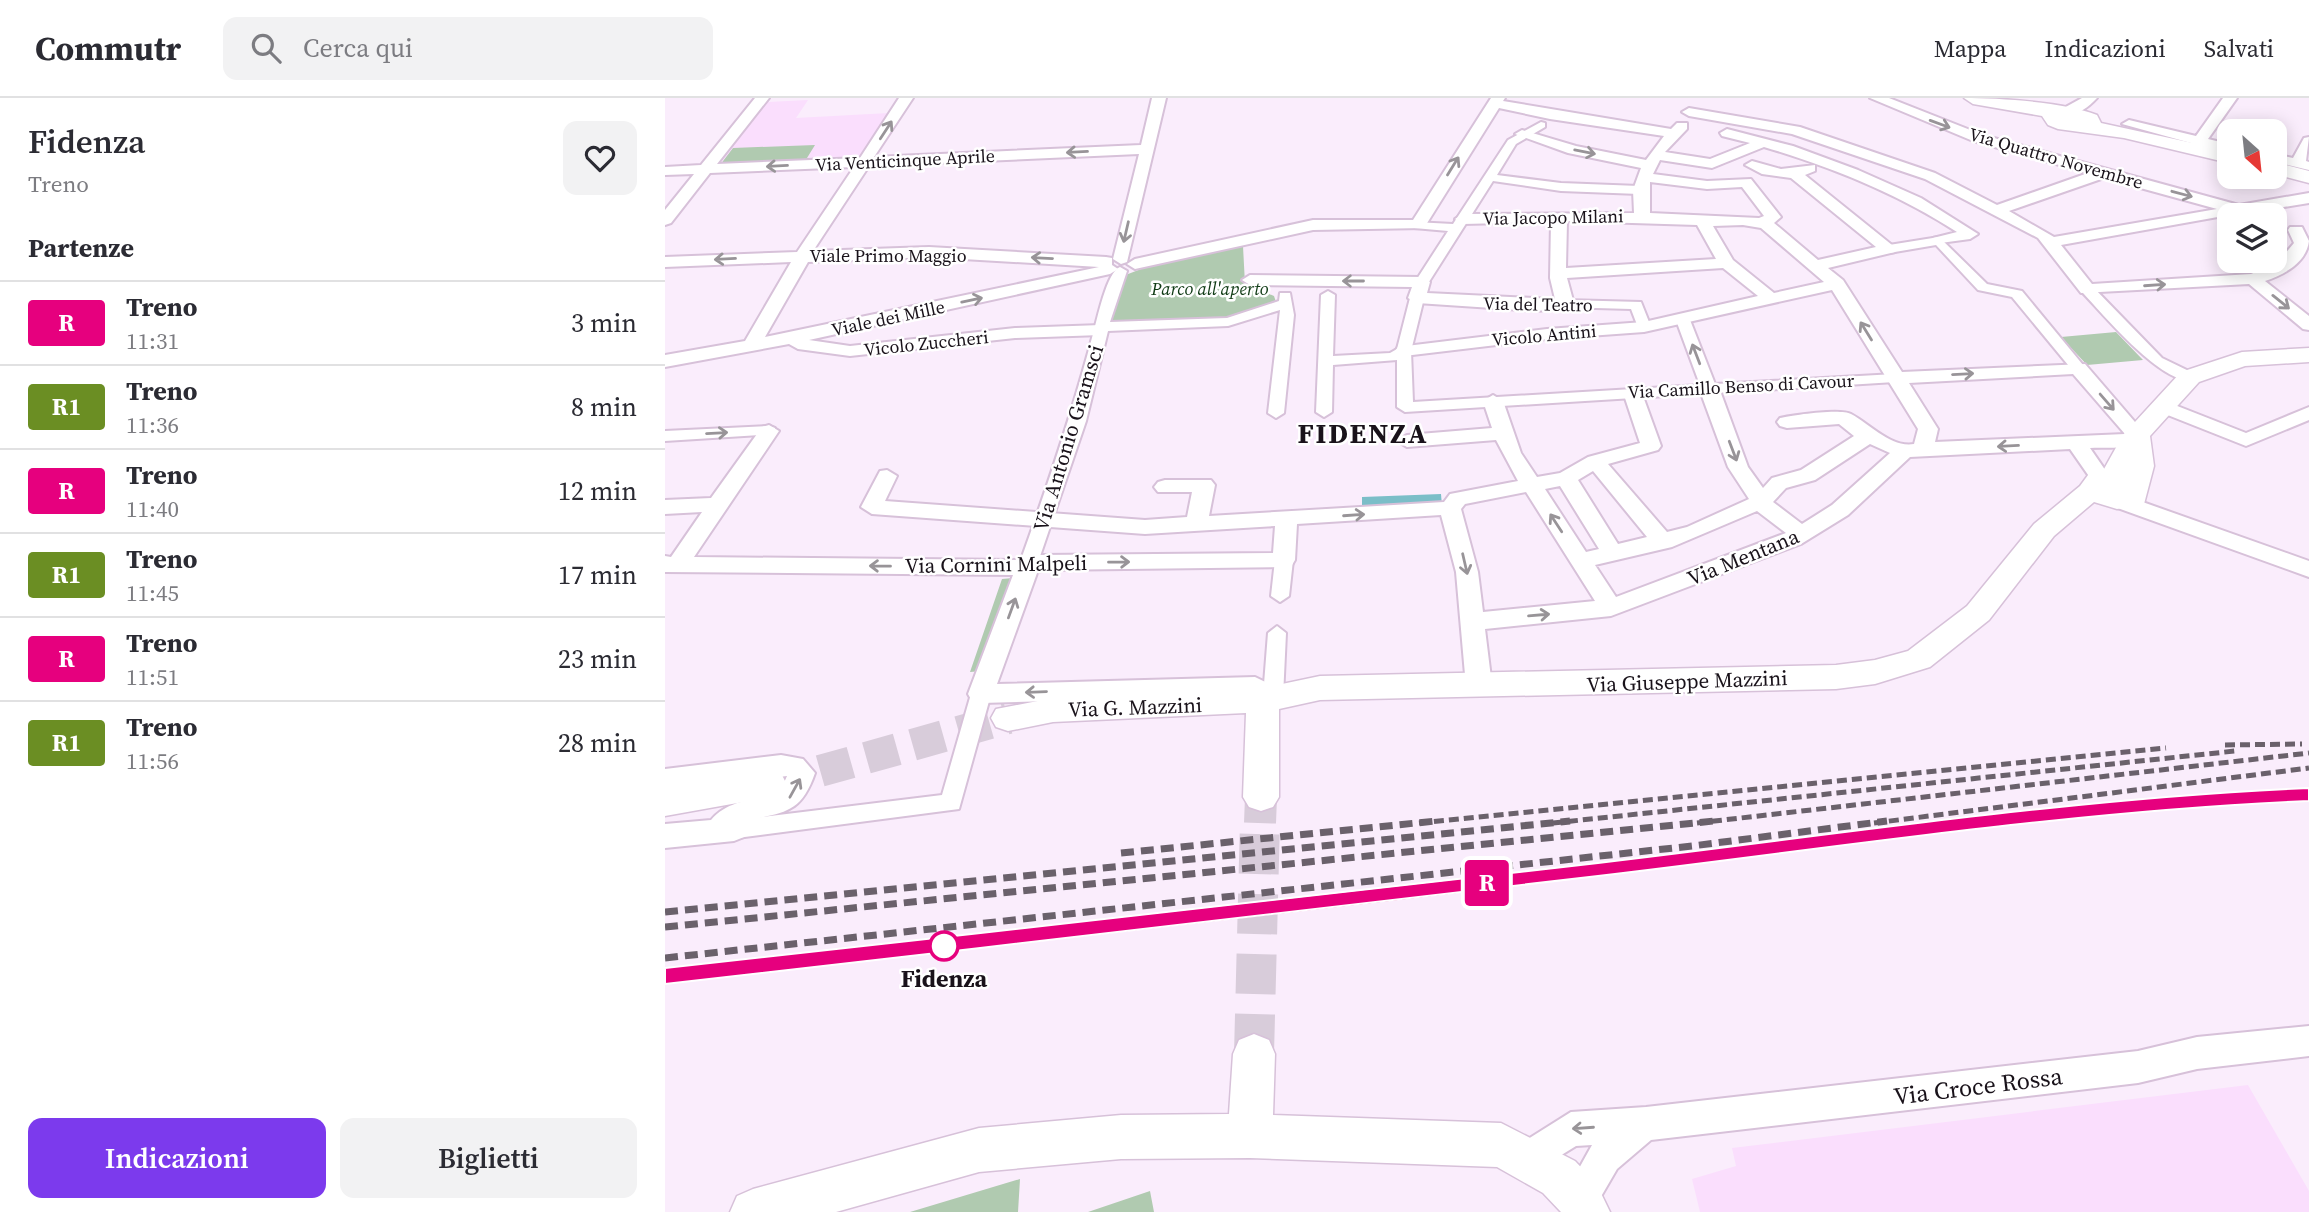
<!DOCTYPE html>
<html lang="it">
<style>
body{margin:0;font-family:"Source Serif 4",serif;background:#f2f2f3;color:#2b2b33;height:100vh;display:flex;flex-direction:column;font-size:26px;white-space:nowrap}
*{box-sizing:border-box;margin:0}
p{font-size:23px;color:#7c7c81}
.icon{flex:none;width:38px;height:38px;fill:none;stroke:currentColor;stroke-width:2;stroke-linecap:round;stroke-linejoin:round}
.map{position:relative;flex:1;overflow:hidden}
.drawer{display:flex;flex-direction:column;background:#fff;width:665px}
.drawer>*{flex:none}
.badge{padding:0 14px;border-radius:5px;font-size:24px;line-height:46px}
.needle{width:46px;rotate:153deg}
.controls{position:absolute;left:1552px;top:21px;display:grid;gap:14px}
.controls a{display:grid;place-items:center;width:70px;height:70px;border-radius:14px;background:#fff;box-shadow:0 4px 18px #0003;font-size:35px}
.map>.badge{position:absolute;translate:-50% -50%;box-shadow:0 0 0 4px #fff}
h2{padding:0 28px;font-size:26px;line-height:63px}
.round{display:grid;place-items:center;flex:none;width:74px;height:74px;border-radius:14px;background:#f2f2f3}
.headline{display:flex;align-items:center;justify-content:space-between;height:119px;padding:0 28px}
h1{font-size:33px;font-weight:600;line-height:52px}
.button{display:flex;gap:14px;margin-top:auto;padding:14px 28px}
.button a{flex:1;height:80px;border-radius:14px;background:#7c3aed;color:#fff;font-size:28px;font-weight:600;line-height:80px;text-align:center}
.button a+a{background:#f2f2f3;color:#2b2b33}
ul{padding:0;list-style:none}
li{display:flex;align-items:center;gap:21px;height:84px;padding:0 28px;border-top:2px solid #e1e1e2}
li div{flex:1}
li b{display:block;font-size:26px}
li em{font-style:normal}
li .badge{min-width:77px;font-weight:700;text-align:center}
header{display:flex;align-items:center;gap:42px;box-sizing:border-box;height:98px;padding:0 35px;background:#fff;border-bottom:2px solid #e1e1e2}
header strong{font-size:33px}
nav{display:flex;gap:38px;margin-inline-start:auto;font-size:24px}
.search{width:490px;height:63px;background:#f2f2f3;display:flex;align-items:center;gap:18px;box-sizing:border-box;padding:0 24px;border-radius:14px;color:#7c7c81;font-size:26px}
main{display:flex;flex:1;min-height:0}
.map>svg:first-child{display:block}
.built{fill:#fadefd}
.green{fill:#b0cab0}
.water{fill:#7bbec8}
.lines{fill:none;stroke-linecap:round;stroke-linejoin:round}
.tertiary-tunnel-far1{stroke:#d8ccda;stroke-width:32;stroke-dasharray:32 16;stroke-linecap:butt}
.tertiary-tunnel{stroke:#d8ccda;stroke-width:40;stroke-dasharray:40 20;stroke-linecap:butt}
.pedestrian-casing{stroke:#d7c1d9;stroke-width:4}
.minor-casing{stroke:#d7c1d9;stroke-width:4}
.tertiary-casing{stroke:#d7c1d9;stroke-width:3}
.secondary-casing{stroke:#d7c1d9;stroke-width:3}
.pedestrian{fill:#fff;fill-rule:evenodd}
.minor{fill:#fff;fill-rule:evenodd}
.tertiary{fill:#fff;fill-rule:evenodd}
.secondary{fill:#fff;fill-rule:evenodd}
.rail-far1{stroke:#6a616b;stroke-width:5;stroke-dasharray:10 5;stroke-linecap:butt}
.rail{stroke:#6a616b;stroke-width:7;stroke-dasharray:13 7;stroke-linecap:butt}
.oneway{stroke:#989498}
.line{fill:#e6007e;stroke:#fff;stroke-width:2}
.stop-dot{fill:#fff;stroke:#e6007e;stroke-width:3.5}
.labels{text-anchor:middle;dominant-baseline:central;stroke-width:5;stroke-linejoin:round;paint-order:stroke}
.far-street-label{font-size:18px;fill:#19121a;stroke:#fff}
.far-park-label{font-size:18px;font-style:italic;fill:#0f3a14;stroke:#fff}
.street-label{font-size:21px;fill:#19121a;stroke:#fff}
.near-stop-label{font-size:24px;font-weight:bold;fill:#19121a;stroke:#fff}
.near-street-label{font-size:24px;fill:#19121a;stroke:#fff}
.district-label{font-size:28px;font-weight:bold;letter-spacing:2px;fill:#19121a;stroke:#fff}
</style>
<header>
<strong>Commutr</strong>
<div class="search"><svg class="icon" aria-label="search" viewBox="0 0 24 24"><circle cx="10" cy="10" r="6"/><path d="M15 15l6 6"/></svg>Cerca qui</div>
<nav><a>Mappa</a><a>Indicazioni</a><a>Salvati</a></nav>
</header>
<main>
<section class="drawer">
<div class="headline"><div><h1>Fidenza</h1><p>Treno</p></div><a class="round"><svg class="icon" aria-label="heart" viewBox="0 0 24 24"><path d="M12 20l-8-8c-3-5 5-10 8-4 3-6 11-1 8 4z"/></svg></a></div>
<h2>Partenze</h2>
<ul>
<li><span class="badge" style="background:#e6007e;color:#fff">R</span><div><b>Treno</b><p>11:31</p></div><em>3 min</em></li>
<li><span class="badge" style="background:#6b8e23;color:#fff">R1</span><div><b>Treno</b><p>11:36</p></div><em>8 min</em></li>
<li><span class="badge" style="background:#e6007e;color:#fff">R</span><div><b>Treno</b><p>11:40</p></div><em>12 min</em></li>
<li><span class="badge" style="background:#6b8e23;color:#fff">R1</span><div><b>Treno</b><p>11:45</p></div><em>17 min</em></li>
<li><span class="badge" style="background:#e6007e;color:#fff">R</span><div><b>Treno</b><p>11:51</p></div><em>23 min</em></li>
<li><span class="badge" style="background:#6b8e23;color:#fff">R1</span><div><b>Treno</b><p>11:56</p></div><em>28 min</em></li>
</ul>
<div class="button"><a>Indicazioni</a><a>Biglietti</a></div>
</section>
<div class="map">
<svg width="1644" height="1114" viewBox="0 0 1644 1114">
<rect width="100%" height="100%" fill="#faedfc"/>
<path class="built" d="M 143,2 L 131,20 L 224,15 L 194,61 L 53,67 L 103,4 Z
M 1583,987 L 1644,1093 L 1644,1114 L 1035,1114 L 1027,1081 L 1071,1068 L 1067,1050 Z"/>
<path class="green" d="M 150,47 L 142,60 L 182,59 L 180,61 L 55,67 L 68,50 Z
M 578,148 L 580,186 L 609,198 L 611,204 L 563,224 L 441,229 L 458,178 L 489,166 Z
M 1451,234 L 1478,262 L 1422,267 L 1396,239 Z
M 348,480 L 317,573 L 305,574 L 337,481 Z
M 355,1081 L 353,1114 L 245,1114 Z
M 485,1093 L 489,1114 L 423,1114 Z"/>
<path class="water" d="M 776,396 L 777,408 L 697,411 L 697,399 Z"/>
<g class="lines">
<path class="tertiary-tunnel-far1" d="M 109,686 L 343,620
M 595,725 L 596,699"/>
<path class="tertiary-tunnel" d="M 589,956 L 595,723"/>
<g class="pedestrian-casing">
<path id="pedestrian" d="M 876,24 L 880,25 L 880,29 L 851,46 L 832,77 L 896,85 L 974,88 L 980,92 L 974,96 L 896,93 L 828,83 L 762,187 L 752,187 L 750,184 L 783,133 L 749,130 L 749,124 L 788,126 L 843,42 Z
M 1274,139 L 1322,186 L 1357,193 L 1418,267 L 1418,273 L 1408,273 L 1347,199 L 1313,192 L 1271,147 L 1224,155 L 1218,151 L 1224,147 Z
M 455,169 L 462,173 L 445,224 L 562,220 L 614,203 L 615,195 L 625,195 L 629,217 L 619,315 L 611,320 L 603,315 L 615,212 L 563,228 L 443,233 L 421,323 L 371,470 L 362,476 L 356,474 L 353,470 C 381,392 407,316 428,236 C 432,222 442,173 455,169 Z
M 1417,188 L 1427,188 L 1497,260 L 1530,276 L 1530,282 C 1499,290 1438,216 1417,194 Z
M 663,193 L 670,197 L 668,258 L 725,255 L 732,251 L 745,200 L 757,197 L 759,200 L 746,253 L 748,304 L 1035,287 L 1011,222 L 1018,218 L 1025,222 L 1050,286 L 1230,276 L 1237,280 L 1230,284 L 740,314 L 732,309 L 732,262 L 668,267 L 667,314 L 659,319 L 651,314 L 656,197 Z
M 900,202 L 976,204 L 986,229 L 974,232 L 966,211 L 895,209 L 895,203 Z
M 104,328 L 110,330 L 110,336 L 0,343 L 0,333 Z
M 619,456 L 628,462 L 624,498 L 615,504 L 606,498 L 610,462 Z
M 612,528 L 621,535 L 618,599 L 615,604 L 601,604 L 598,599 L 603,535 Z
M 316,589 L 323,591 L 326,596 L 294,711 L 72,740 L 64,737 L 61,731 L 64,725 L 72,722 L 277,697 L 306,596 L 309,591 Z"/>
</g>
<g class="minor-casing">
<path id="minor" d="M 90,0 L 104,0 L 52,66 L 195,60 L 234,0 L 248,0 L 209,59 L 476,47 L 487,0 L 501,0 L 462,164 L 456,166 L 448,161 L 474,56 L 204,68 L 148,153 L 264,149 L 441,159 L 447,160 L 447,167 L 453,171 L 445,176 L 144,242 L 185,248 L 350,230 L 436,227 L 445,232 L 436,237 L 350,240 L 185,258 L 133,251 L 124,246 L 0,269 L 0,257 L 80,243 L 126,164 L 0,169 L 0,159 L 132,154 L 189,69 L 45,75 L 6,125 L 0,127 L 0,112 L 29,76 L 0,77 L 0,69 L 36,67 ZM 264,159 L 434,169 L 100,239 L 143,164 Z
M 826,0 L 840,0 L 838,3 L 1006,31 L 1012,25 L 1022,25 L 1022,31 L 1000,54 L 1045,61 L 1085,45 L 1057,38 L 1055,35 L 1062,31 L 1128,48 L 1193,72 L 1256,100 L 1313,136 L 1305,141 L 1268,146 L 1268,140 L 1292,134 C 1233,96 1167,69 1099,49 L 1047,70 L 995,62 L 988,76 L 1042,83 L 1086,81 L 1116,119 L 1109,125 L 1153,162 L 1211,149 L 1126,80 L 1097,76 L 1080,67 L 1087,63 L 1116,71 L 1150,67 L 1150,73 L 1140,77 L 1232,151 L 1230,154 L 1163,170 L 1178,182 L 1237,274 L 1420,266 L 1482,338 C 1469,353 1444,349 1425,350 L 1445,379 L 1435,385 L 1428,384 L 1405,351 L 1245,359 L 1183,417 L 1136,446 L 946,518 L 820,531 L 827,588 L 823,595 L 814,597 L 805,595 L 801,588 L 791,474 L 776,417 L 632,426 L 630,462 L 627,467 L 619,469 L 377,472 L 372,475 L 332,586 L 590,579 L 617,592 L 621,599 L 617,606 L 608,608 L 586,597 L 316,605 L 307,603 L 303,596 L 348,477 L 0,474 L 0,458 L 6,459 L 37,414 L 0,416 L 0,402 L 46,400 L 97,329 L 104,327 L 114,333 L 29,459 L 360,462 L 375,457 L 608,455 L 610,428 L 480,436 L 207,416 L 196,409 L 215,373 L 222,372 L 232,378 L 220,403 L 480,422 L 522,419 L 527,394 L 493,394 L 489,389 L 493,384 L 500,382 L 546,382 L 550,387 L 544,418 L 779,404 L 785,396 L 853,383 L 831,342 L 742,349 L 732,343 L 742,337 L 827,330 L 818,303 L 828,297 L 838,303 L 856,355 L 872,379 L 895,375 L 923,359 L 975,345 L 958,294 L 968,288 L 975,290 L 996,348 L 993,352 L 943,366 L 1002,434 L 1022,429 L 1084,401 L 1063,369 L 1034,290 L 1037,286 L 1044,284 L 1054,290 L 1083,369 L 1098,390 L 1107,380 L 1136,372 L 1189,338 L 1174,326 L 1122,330 L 1115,328 L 1112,324 L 1115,320 C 1127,317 1176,310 1186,316 C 1205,326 1226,350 1249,346 L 1253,331 L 1167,192 L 979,234 L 882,241 L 739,258 L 730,253 L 733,249 L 882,231 L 979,224 L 1093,198 L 1058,170 L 902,180 L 909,206 L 906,210 L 871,213 L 752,205 L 743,200 L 747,189 L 585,187 L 577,182 L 585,177 L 757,179 L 765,184 L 762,195 L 890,201 L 885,180 L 886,124 L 798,126 L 790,121 L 798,116 L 969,115 L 968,92 L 976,70 L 903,55 L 850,36 L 857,32 L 911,48 L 981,62 L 999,38 L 885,21 L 834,10 L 759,130 L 648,132 L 470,171 L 462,166 L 470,161 L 648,122 L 748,122 ZM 985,84 L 1042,91 L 1077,89 L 1099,118 L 1094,120 L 985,115 ZM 902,123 L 1032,127 L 1051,161 L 901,170 ZM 1078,127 L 1096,130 L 1159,184 L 1109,195 L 1068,162 L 1048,128 ZM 1408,276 L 1460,336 L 1270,344 L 1273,331 L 1244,285 ZM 1205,346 L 1225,355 L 1167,407 L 1137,426 L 1108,404 L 1121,390 L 1150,382 ZM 928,373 L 982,439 L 953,446 L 913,382 ZM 895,388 L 934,451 L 921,454 L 880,391 ZM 861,394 L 930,503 L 818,514 L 813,474 L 796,411 L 800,406 ZM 1092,413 L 1121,435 L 951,499 L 930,467 L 1007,449 Z
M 1205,0 L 1224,0 L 1318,37 L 1574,107 L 1644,95 L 1644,105 L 1594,113 L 1599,117 L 1564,117 L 1396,147 L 1427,186 L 1586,176 L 1612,165 L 1629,145 L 1623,132 L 1625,129 L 1637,129 L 1644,143 C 1641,165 1620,176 1600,183 L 1644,218 L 1644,232 L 1638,231 L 1584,186 L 1416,195 L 1373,140 L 1260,81 L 1127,36 L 1024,18 L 1017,14 L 1024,10 L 1135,29 L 1270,75 L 1332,107 L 1423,75 L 1308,43 ZM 1439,80 L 1552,111 L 1389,139 L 1344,113 Z
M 1417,0 L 1432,0 C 1423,10 1410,19 1397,17 L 1397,11 Z
M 1558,0 L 1572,0 L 1543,41 L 1564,46 L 1564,54 L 1538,48 L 1534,54 L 1524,54 L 1522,51 L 1526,45 L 1457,26 L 1464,22 L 1531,38 Z
M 1644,39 L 1641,63 L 1644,64 L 1644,72 L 1610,64 L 1610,56 L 1628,60 L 1639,40 Z
M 1497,302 L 1581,335 L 1644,309 L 1644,322 L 1581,348 L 1490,312 L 1487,308 L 1490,304 Z
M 1455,396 L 1644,463 L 1644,479 L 1447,408 L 1444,403 L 1447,398 Z
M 116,657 L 138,661 L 150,675 C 135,718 118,713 79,724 L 83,731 L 79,739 L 69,743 L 0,750 L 0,726 L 46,722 C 69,694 112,707 122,678 L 0,693 L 0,671 Z
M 1644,928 L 1644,958 L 1532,971 L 1473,985 L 986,1042 L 952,1071 L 927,1114 L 902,1114 L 897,1101 L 927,1047 L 911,1048 L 864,1077 L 852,1072 L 847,1060 L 852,1048 L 906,1014 L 981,1009 L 1473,953 L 1532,939 Z"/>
</g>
<g class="tertiary-casing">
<path id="tertiary" d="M 1644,250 L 1644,264 L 1580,268 L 1534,284 L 1485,338 L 1489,368 L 1479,406 L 1452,411 L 1429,404 L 1389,438 L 1324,522 L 1265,569 L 1210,586 L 1171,591 L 655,602 L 614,611 L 614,699 L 608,709 L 596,713 L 584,709 L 578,699 L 581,615 L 388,624 L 343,633 L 331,629 L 326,620 L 331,611 L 388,600 L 598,590 L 655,578 L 1171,567 L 1210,562 L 1243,553 L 1302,508 L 1369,426 L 1415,388 L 1426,373 L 1439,371 L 1458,337 L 1516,274 L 1577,254 Z
M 105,673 L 117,677 L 122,687 L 117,697 L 0,718 L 0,690 Z
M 589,936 L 604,942 L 610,956 L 608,1017 L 836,1025 L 910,1063 L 931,1085 L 945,1114 L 896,1114 L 878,1095 L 832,1069 L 585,1060 L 456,1061 L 314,1074 L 171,1114 L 65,1114 L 72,1098 L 88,1091 L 314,1030 L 456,1017 L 564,1016 L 568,956 L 574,942 Z"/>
</g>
<g class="secondary-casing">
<path id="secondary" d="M 1299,0 C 1334,0 1401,4 1432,17 L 1436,25 L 1564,53 L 1564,65 L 1459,40 L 1393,31 L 1383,27 L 1377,18 L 1308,6 Z
M 1610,64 L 1644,73 L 1644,85 L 1610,76 Z"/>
</g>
<use href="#pedestrian" class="pedestrian"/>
<use href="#minor" class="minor"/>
<use href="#tertiary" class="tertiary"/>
<use href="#secondary" class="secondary"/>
<path class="rail-far1" d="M 1560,647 L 1637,646
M 754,725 L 1501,650
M 888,725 L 1570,653
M 1032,725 L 1644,655
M 1209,725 L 1644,670
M 1307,725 L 1468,708 L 1644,696"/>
<path class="rail" d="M 456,755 L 771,723
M 0,814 L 905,723
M 0,829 L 1049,723
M 0,860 L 1027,748 L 1222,723
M 0,878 L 706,799 L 1323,723"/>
</g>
<defs><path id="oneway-shaft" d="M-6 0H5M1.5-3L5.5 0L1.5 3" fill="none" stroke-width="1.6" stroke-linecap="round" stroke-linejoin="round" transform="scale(1.75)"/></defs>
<g class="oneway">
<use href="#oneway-shaft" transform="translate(1275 26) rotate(20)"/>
<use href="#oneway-shaft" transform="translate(221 32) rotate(-57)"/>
<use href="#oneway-shaft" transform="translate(412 54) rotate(177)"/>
<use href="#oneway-shaft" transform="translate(920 54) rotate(11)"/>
<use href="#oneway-shaft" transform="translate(112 68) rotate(177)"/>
<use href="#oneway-shaft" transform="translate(788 68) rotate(-58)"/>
<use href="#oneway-shaft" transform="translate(1517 96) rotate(15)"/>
<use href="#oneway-shaft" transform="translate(461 134) rotate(103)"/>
<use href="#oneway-shaft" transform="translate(377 160) rotate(-177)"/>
<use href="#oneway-shaft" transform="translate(60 161) rotate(177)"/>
<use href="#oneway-shaft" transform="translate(688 183) rotate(-180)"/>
<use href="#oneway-shaft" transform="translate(1490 187) rotate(-4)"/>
<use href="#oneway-shaft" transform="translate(307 202) rotate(-12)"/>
<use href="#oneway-shaft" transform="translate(1616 204) rotate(39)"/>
<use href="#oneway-shaft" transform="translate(1201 233) rotate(-122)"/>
<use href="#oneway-shaft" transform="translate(1031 256) rotate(-111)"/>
<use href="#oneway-shaft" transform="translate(1298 276) rotate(-3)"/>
<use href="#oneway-shaft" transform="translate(1442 304) rotate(49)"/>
<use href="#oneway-shaft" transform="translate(52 335) rotate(-3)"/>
<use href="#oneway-shaft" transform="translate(1343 348) rotate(177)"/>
<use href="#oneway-shaft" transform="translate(1068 353) rotate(69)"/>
<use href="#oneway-shaft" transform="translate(689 417) rotate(-4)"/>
<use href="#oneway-shaft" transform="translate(891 425) rotate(-123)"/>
<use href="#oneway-shaft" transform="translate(454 464) rotate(-1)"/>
<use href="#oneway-shaft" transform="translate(800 466) rotate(77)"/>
<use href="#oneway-shaft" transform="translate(215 468) rotate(-179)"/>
<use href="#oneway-shaft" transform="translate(347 510) rotate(-70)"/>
<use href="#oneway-shaft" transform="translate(874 517) rotate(-5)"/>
<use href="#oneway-shaft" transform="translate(371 594) rotate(178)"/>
<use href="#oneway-shaft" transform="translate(130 690) rotate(-61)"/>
<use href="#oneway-shaft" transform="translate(918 1030) rotate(176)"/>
</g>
<path class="line" d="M 1644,690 L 1644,703 C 1405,713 1170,750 933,778 C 622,816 311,850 0,886 L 0,870 C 311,835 622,802 933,765 C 1170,737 1406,700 1644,690 Z"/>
<circle class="stop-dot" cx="279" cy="848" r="14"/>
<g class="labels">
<g class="far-street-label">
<text transform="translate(1391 60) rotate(16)">Via Quattro Novembre</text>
<text transform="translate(240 62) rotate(-3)">Via Venticinque Aprile</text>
<text transform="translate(888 119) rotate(-1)">Via Jacopo Milani</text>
<text x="223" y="157">Viale Primo Maggio</text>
<text transform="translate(873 206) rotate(1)">Via del Teatro</text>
<text transform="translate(223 220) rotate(-12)">Viale dei Mille</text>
<text transform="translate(879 237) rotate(-5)">Vicolo Antini</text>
<text transform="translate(261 245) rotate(-6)">Vicolo Zuccheri</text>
<text transform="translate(1076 288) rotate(-3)">Via Camillo Benso di Cavour</text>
</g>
<g class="far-park-label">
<text x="545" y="190">Parco all'aperto</text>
</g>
<g class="street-label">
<text transform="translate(403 340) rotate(-73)">Via Antonio Gramsci</text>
<text transform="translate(1078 459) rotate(-22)">Via Mentana</text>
<text transform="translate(331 466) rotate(-1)">Via Cornini Malpeli</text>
<text transform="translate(1022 583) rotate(-2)">Via Giuseppe Mazzini</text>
<text transform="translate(470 609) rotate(-2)">Via G. Mazzini</text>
</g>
<g class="near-stop-label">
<text x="279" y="880">Fidenza</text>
</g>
<g class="near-street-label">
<text transform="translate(1313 988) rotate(-7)">Via Croce Rossa</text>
</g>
<g class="district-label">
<text x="698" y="335">FIDENZA</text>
</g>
</g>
</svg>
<div class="controls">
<a><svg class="needle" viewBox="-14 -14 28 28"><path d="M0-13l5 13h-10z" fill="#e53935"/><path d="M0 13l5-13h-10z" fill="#7c7c81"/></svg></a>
<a><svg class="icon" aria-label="layers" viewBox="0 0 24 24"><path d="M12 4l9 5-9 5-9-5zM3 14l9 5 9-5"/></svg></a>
</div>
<b class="badge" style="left:822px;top:785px;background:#e6007e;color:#fff">R</b>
</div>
</main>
